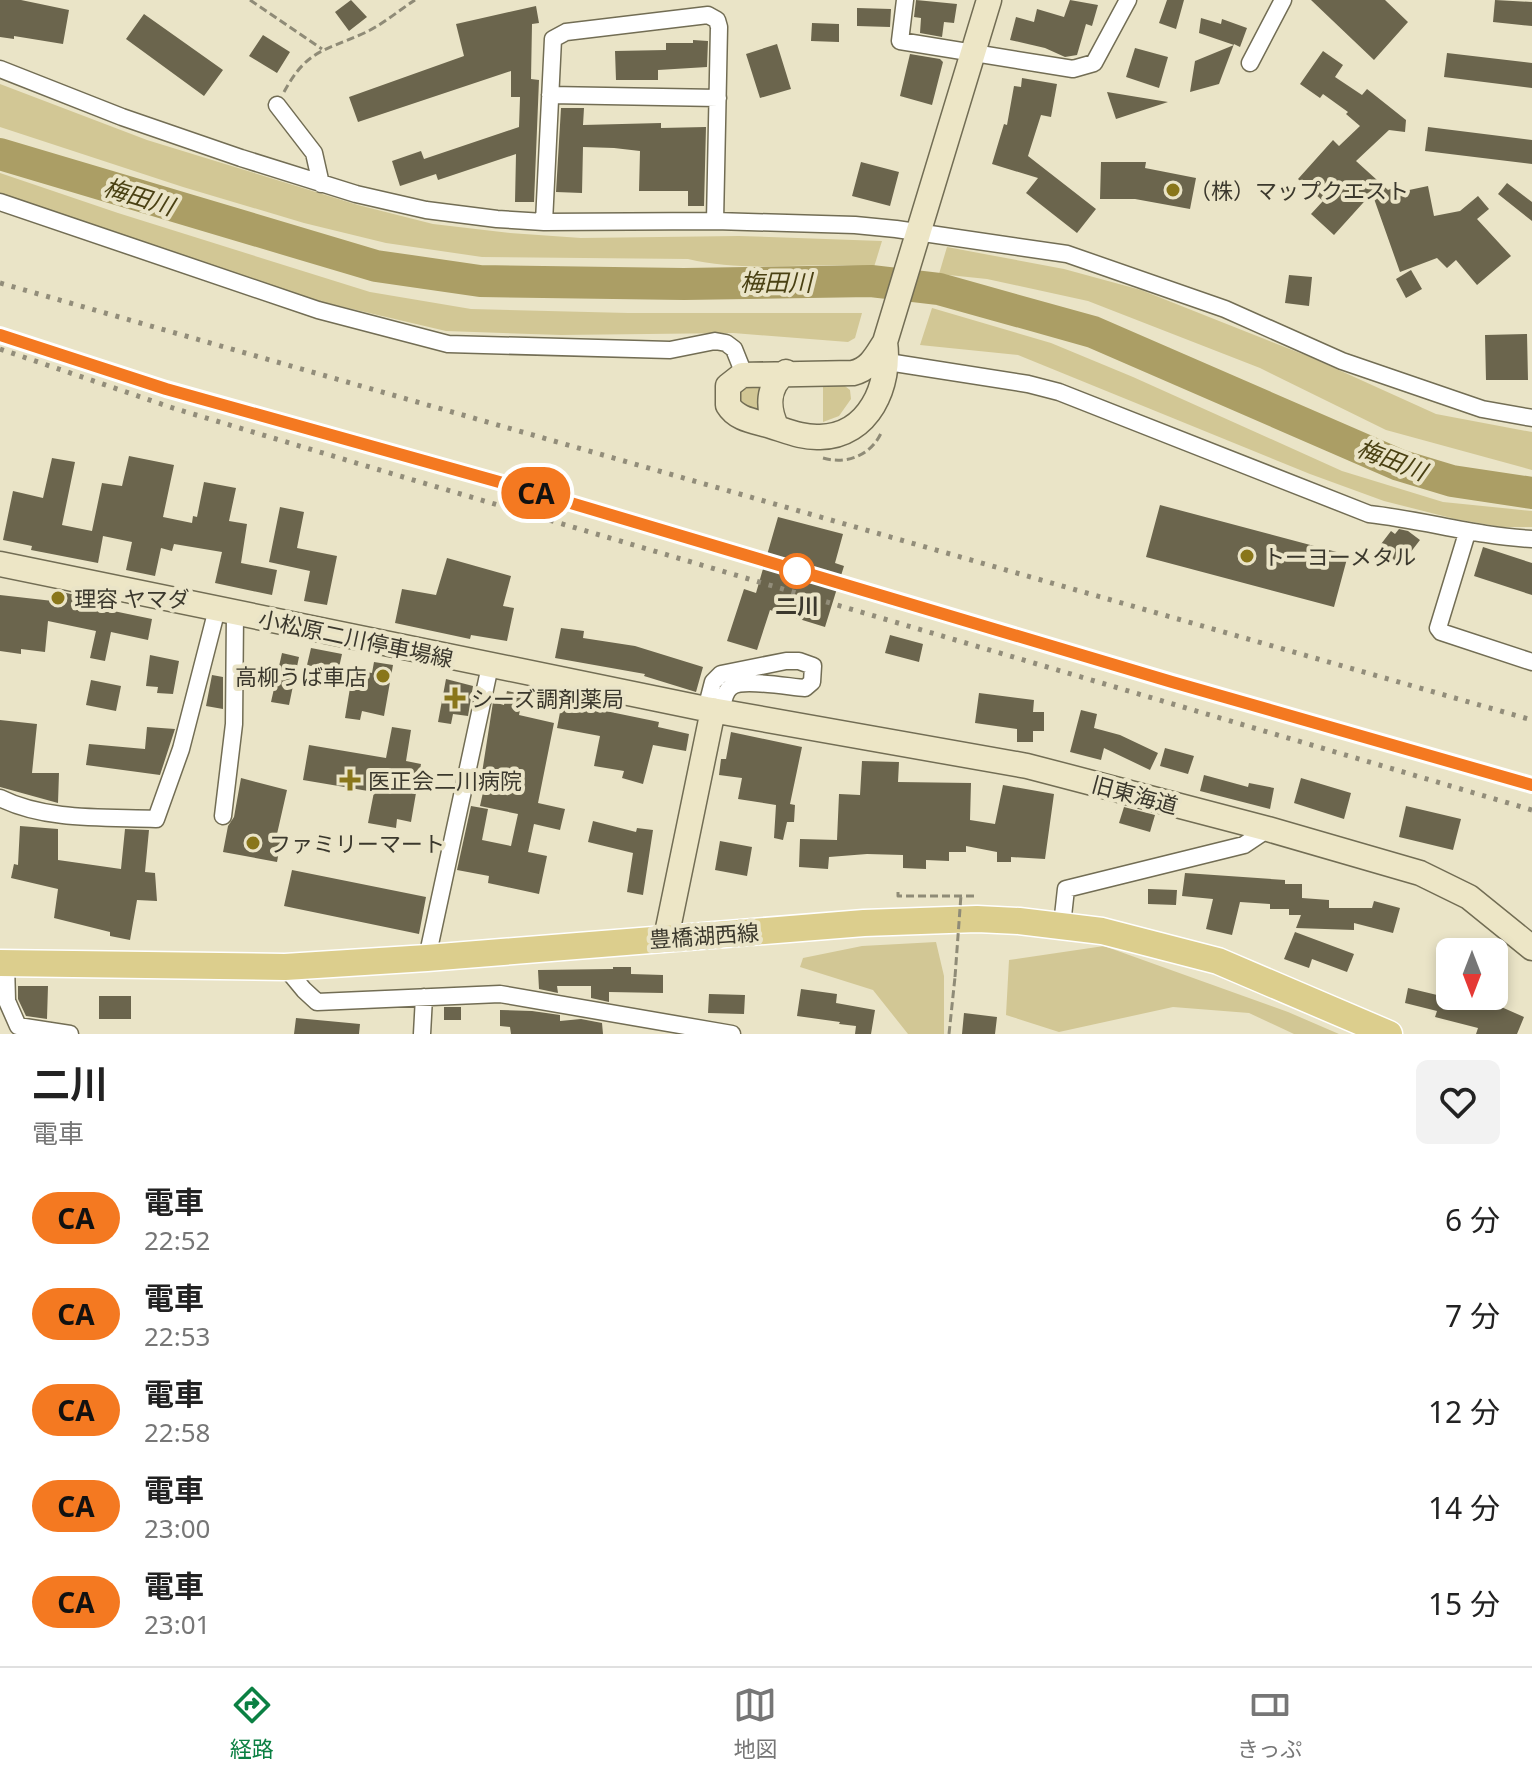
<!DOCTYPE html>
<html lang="ja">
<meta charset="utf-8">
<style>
body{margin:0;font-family:"Noto Sans","Noto Sans JP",sans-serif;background:#f2f2f2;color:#222;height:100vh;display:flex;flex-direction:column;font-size:30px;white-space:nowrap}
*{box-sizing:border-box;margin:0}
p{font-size:26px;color:#767676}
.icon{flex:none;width:44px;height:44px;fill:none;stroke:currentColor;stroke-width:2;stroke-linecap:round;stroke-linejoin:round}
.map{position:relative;height:1034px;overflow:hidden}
.drawer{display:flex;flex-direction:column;background:#fff;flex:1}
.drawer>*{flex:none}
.badge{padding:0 16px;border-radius:26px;font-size:28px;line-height:52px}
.needle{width:52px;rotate:180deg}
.tools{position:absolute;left:1436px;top:938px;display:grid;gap:16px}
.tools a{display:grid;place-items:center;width:72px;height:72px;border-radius:12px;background:#fff;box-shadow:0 4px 12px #0003;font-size:40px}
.map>.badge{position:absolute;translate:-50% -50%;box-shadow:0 0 0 4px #fff}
.round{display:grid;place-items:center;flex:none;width:84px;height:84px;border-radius:12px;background:#f2f2f2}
.overview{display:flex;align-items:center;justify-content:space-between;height:136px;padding:0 32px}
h1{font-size:38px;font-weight:700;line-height:60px}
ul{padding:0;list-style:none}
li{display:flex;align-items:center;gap:24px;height:96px;padding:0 32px}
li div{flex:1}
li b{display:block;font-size:30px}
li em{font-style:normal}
li .badge{min-width:88px;font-weight:700;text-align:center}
.menu{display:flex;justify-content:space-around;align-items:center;height:112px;border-top:2px solid #e0e0e0;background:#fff;font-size:22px;color:#767676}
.menu a{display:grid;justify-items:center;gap:4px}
.menu .current{color:#0b8043}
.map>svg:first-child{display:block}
.green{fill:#d2c795}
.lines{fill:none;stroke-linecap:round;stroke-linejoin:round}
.river{stroke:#ab9e65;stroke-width:32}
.building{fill:#6b654d}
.street-casing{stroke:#726d54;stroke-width:19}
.secondary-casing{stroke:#726d54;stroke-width:27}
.primary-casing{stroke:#fff;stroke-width:29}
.path{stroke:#8f8b77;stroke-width:3;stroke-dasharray:8 4;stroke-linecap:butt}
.street{stroke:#fff;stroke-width:16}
.secondary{stroke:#ede6c6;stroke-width:24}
.primary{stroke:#dcce8d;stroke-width:26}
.rail{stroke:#928d7a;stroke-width:5;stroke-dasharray:4 8;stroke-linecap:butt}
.path-bridge{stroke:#8f8b77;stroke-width:3;stroke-dasharray:8 4;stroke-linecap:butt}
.line-casing{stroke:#fff;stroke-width:18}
.line{stroke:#f47921;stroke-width:12}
.poi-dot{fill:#89761a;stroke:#eae4c7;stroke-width:3}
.stop-dot{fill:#fff;stroke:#f47921;stroke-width:4}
.labels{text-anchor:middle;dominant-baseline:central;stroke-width:8;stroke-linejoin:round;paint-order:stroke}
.poi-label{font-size:22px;fill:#3b382d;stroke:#eae4c7;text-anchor:start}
.stop-label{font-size:22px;font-weight:bold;fill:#3b382d;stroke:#eae4c7}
.street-label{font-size:22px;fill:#3b382d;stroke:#eae4c7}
.water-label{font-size:24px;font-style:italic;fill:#4a4113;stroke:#eae4c7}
</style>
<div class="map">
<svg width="1532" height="1034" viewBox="0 0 1532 1034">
<rect width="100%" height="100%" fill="#eae4c7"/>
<path class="green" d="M 0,84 L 147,140 L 358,205 L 433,224 L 510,233 L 581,238 L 739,236 L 882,241 L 874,267 C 812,260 749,274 688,259 L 482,257 L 386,243 L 304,223 L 183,187 L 0,127 Z
M 0,173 L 118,213 L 370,292 L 471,309 L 628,313 L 862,313 L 855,338 L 848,342 L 733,333 L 561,335 L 446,331 L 318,301 L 0,195 Z
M 947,247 L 1064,269 L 1141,290 L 1310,357 L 1436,414 L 1532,432 L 1532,470 L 1386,430 L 1260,368 L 1088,301 L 987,279 L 939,274 Z
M 932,308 L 1051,343 L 1133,377 L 1342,471 L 1443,502 L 1532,511 L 1532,527 L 1502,527 L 1455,519 L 1384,501 L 1310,474 L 1018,355 L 920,345 Z
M 763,382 L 760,411 C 745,407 738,404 739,388 Z
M 823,383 L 841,383 L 850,390 L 851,399 L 839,416 L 823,422 Z
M 936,942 L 944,976 L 944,1034 L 908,1034 L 873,990 L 800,967 L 803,958 L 862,946 Z
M 1104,946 L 1288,1012 L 1339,1034 L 1294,1034 L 1249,1013 L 1173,1007 L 1059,1032 L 1006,1015 L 1009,960 Z"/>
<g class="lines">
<path class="river" d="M 0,154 L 376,266 L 480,281 L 684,284 L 871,281 L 939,289 L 1093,332 L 1399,465 L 1452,481 L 1532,493"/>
</g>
<path class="building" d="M 0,0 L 21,0 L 69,10 L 63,44 L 14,36 L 14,39 L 0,37 Z
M 351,0 L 367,17 L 349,31 L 335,12 Z
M 916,0 L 957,4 L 954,23 L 944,22 L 942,37 L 920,33 L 921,18 L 914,17 Z
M 1070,0 L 1098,5 L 1092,26 L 1086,24 L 1077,55 L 1065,57 L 1045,48 L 1010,40 L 1016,17 L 1034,22 L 1037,9 L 1064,17 Z
M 1167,0 L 1184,0 L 1176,29 L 1159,23 Z
M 1311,0 L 1385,0 L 1408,22 L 1374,60 Z
M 1495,0 L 1532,2 L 1532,26 L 1493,22 Z
M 536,6 L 539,23 L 532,24 L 531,79 L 539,80 L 534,202 L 515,202 L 516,154 L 438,180 L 436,174 L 400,186 L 392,161 L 421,151 L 424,159 L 519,127 L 520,97 L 511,97 L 511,71 L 358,122 L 349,97 L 464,56 L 456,24 Z
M 857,8 L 891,9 L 890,27 L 857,26 Z
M 144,14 L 223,70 L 204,96 L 126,39 Z
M 1201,18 L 1221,24 L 1222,19 L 1247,28 L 1240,47 L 1234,44 L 1219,84 L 1190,92 L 1195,61 L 1234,45 L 1199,33 Z
M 812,23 L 839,24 L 839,42 L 811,41 Z
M 263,35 L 290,52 L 277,73 L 249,56 Z
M 693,40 L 708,41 L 707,67 L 658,70 L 658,80 L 616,80 L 615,51 L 666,50 L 666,43 L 693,43 Z
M 777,44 L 791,89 L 760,98 L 746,54 Z
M 1135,48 L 1168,57 L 1159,88 L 1126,77 Z
M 1323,51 L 1343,65 L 1335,77 L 1362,95 L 1367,89 L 1406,120 L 1405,132 L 1389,130 L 1356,161 L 1388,190 L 1393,188 L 1395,193 L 1428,186 L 1434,216 L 1460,211 L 1478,196 L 1489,209 L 1477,219 L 1511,256 L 1477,285 L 1456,260 L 1447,268 L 1437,258 L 1400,272 L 1372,193 L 1334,235 L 1311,214 L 1323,201 L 1298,179 L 1333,140 L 1339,146 L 1360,126 L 1346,114 L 1348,112 L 1323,94 L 1320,98 L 1300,84 Z
M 1447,53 L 1532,63 L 1532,88 L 1444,77 Z
M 910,54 L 940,59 L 943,62 L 932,105 L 900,96 Z
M 1022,78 L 1057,84 L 1051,117 L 1041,115 L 1028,156 L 1096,209 L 1077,233 L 1026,193 L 1038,178 L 992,164 L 1004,124 L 1007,125 L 1014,86 L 1021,87 Z
M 1107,92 L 1168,102 L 1116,119 Z
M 561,108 L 584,108 L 583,125 L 661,123 L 661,128 L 706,127 L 704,206 L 688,206 L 688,191 L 639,191 L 640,151 L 614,148 L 583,147 L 582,193 L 556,192 Z
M 1428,127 L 1532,140 L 1532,164 L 1425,151 Z
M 861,162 L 899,172 L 890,206 L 852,196 Z
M 1101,162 L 1146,162 L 1145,168 L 1196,178 L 1190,209 L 1135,199 L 1100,199 Z
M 1507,183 L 1532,202 L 1532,221 L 1498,194 Z
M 1411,270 L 1422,289 L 1406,298 L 1396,279 Z
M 1289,275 L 1312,277 L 1309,306 L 1285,303 Z
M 1527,334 L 1528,380 L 1486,380 L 1485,335 Z
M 129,456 L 174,465 L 163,517 L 192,523 L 193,516 L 197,517 L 204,482 L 236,488 L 229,521 L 247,524 L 241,563 L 277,570 L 272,595 L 215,583 L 222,552 L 174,544 L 172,551 L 161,548 L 155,576 L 126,570 L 132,542 L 103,536 L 98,563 L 31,550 L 32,546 L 3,540 L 13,491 L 43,498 L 52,458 L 75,462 L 62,525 L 92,531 L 102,483 L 122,486 Z
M 1160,505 L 1348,555 L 1334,607 L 1146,557 Z
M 280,507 L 304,512 L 297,548 L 337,556 L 327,605 L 304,601 L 310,571 L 269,562 Z
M 778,517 L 843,534 L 835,563 L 844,566 L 825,627 L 770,610 L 757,650 L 727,641 L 744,589 L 756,593 Z
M 1399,529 L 1408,531 L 1420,540 L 1400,566 L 1378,548 L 1391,531 L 1395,534 Z
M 1483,547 L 1532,563 L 1532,595 L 1474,576 Z
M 447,558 L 511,576 L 503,606 L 514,608 L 507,641 L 471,635 L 470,639 L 395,623 L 402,589 L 436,595 Z
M 54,590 L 100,601 L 99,608 L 152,619 L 148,640 L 111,632 L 105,661 L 90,658 L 96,631 L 48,621 L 45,652 L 21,649 L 21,654 L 0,651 L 0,595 L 53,601 Z
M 561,628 L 584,631 L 583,638 L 635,646 L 703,667 L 696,692 L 644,676 L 645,674 L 555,658 Z
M 890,635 L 923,644 L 919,662 L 885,653 Z
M 311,648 L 342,654 L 338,672 L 307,665 Z
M 282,653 L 299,657 L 289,705 L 271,702 Z
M 150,655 L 179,661 L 173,694 L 157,693 L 158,687 L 146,686 Z
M 374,662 L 393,665 L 384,716 L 362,711 L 360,720 L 345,718 L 353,670 L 372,673 Z
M 212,675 L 223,677 L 223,709 L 206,706 Z
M 446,679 L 473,686 L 468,716 L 453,714 L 451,724 L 438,722 Z
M 91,680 L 121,686 L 116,711 L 86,705 Z
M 507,691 L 523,694 L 519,715 L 554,723 L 538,803 L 565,809 L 560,830 L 534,824 L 528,852 L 547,856 L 539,894 L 488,883 L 489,876 L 457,870 L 471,806 L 488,809 L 482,840 L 511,846 L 518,814 L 480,806 L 487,774 L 482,773 L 493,702 L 504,705 Z
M 979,693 L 1034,700 L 1033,712 L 1044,712 L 1044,731 L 1033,731 L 1033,742 L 1017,742 L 1017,729 L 975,723 Z
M 562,702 L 659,722 L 658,727 L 689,734 L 686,751 L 653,745 L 643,784 L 622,778 L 624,771 L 594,766 L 600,736 L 557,728 Z
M 1081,710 L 1097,714 L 1094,728 L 1120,735 L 1158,753 L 1150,770 L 1104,748 L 1101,760 L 1070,752 Z
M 0,720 L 37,724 L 32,773 L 59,773 L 58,803 L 0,787 Z
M 147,727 L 175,729 L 160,775 L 86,765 L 89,744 L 145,749 Z
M 392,727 L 411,730 L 406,761 L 421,764 L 411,822 L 397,819 L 396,828 L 368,823 L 374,792 L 303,780 L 309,745 L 386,758 Z
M 731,732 L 802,747 L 790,804 L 795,805 L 794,822 L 787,822 L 783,840 L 774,838 L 776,805 L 738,799 L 742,778 L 719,775 L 721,759 L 726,759 Z
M 1165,748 L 1194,756 L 1188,774 L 1160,766 Z
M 862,761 L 899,762 L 898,782 L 971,783 L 970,820 L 995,824 L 1003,785 L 1054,794 L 1045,859 L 1011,857 L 1011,862 L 997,862 L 997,852 L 966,846 L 966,852 L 949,852 L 949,861 L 926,860 L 926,869 L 903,868 L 903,855 L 867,854 L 829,857 L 828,869 L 799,867 L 800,839 L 837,840 L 839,794 L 860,795 Z
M 1204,775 L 1248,787 L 1249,783 L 1274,788 L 1270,809 L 1200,791 Z
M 241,778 L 287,790 L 277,834 L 282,835 L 277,862 L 223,852 L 228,826 L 234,817 Z
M 1301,778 L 1351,793 L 1344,819 L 1294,803 Z
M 1406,806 L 1461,819 L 1453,850 L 1399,837 Z
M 1124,807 L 1155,815 L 1150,832 L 1119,823 Z
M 593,821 L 636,832 L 637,828 L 653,830 L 643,895 L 627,892 L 633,853 L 588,842 Z
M 20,826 L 58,829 L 58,860 L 121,869 L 125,829 L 149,830 L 145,872 L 155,873 L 157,901 L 137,900 L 130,940 L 110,936 L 110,932 L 54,918 L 58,889 L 11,878 L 14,864 L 18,865 Z
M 720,841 L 752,847 L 747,876 L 715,870 Z
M 292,870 L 426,897 L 419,934 L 284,906 Z
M 1185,873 L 1285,880 L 1285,884 L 1302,884 L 1302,898 L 1329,900 L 1329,908 L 1372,908 L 1374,901 L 1400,908 L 1393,933 L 1354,923 L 1354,930 L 1296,928 L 1301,915 L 1289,915 L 1289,909 L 1270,909 L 1270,904 L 1240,902 L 1232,935 L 1206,929 L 1213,899 L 1182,896 Z
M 1148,889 L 1177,890 L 1176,905 L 1148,904 Z
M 1295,932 L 1354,954 L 1347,972 L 1312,959 L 1309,968 L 1284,959 Z
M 613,967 L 631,967 L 631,974 L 663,975 L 663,993 L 609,992 L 609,1002 L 591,998 L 591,986 L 557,986 L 558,993 L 539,989 L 538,970 L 613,969 Z
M 18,986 L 48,986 L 47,1019 L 26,1016 L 18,999 Z
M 1408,988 L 1487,1007 L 1490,1002 L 1524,1017 L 1517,1034 L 1476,1034 L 1478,1028 L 1435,1017 L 1437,1011 L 1405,1003 Z
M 801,989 L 837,994 L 836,1003 L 875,1010 L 871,1034 L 855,1034 L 856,1026 L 839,1024 L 840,1022 L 797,1016 Z
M 709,994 L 745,995 L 744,1014 L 708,1013 Z
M 99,996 L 131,996 L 131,1019 L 99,1019 Z
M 444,1007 L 461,1007 L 461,1020 L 444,1020 Z
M 500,1010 L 532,1011 L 560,1015 L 560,1021 L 581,1019 L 602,1023 L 603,1034 L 511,1034 L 510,1027 L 500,1026 Z
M 964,1013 L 997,1017 L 995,1034 L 962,1034 Z
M 296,1018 L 360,1024 L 359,1034 L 294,1034 Z"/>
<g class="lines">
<g class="street-casing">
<path id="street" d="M 905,0 L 900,41 L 1073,69 L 1094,63 L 1128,0
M 1250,63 L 1283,0
M 0,69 L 122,117 L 241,158 L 356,194 L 426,210 L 497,219 L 544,222 L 715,221 L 855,225 L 896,229 L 1067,254 L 1225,309 L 1342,361 L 1482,409 L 1532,418
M 550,95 L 718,98
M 277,105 L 314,153 L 321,184
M 0,202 L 318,310 L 448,344 L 670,350 L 715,341 L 726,343 L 734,349 L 744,374
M 544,222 L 553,39 L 566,32 L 708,15 L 717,20 L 719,27 L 715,221
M 888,362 L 1028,384 L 1059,392 L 1369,514 C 1424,520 1476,536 1532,539
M 1467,533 L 1438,628 L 1441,632 L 1532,662
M 706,709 L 713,682 L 721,674 L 786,661 L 799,661 L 813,666 L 812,682 L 805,688 C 789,687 742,678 731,687 C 724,692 723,703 721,711
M 0,798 C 46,821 105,817 156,819 L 181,749 L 217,609
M 223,816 L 234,724 L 235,613
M 1062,925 L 1066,889 L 1244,845 L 1268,829
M 427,958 L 490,666
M 6,964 L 7,1001 L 18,1026 L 70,1034
M 285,967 L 304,990 L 317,1002 L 500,994 L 732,1034
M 422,1034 L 424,997"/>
</g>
<g class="secondary-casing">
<path id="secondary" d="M 885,342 C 891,385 869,436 820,437 C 803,438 787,431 771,426 C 755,421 737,420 728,405 L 728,386 L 742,375 L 853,373 C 870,369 876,356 885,342 L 989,0
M 777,428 C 767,408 767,386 786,372
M 0,564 L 706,709 L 1027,766 L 1268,829 L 1420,873 L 1469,897 L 1532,948
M 666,938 L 713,710"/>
</g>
<g class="primary-casing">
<path id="primary" d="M 0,963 L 285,967 L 427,958 L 864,923 L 977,919 L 1019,921 L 1102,931 L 1218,961 L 1389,1034"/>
</g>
<path class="path" d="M 250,0 L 322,49
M 284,92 C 307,50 322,52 362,34 C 381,26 398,11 415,0
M 823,458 C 847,465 872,455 882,431
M 898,892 L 898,896 L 974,896
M 949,1034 L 955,977"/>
<use href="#street" class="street"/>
<use href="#secondary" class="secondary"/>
<use href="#primary" class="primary"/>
<path class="rail" d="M 0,283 L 1532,720
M 0,335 L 166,389 L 517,487 L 1172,682 L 1532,785
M 0,349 L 173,408 L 393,474 L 1532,810"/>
<path class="path-bridge" d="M 955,977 L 961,895"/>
</g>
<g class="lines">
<g class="line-casing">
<path id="line" d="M 0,335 L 166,389 L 517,487 L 1172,682 L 1532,785"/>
</g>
<use href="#line" class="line"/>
</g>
<g class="poi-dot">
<circle cx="1173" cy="190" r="8"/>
<circle cx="1247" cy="556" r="8"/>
<circle cx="58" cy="598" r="8"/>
<circle cx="383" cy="676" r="8"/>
<path d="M451 686h8v8h8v8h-8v8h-8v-8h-8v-8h8z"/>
<path d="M346 768h8v8h8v8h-8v8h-8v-8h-8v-8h8z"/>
<circle cx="253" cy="843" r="8"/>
</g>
<circle class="stop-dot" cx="797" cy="571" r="16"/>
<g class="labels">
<g class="poi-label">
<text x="1189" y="190">（株）マップクエスト</text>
<text x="1263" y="556">トーヨーメタル</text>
<text x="74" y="598">理容 ヤマダ</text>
<text x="367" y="676" text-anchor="end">高柳うば車店</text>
<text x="471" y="698">シーズ調剤薬局</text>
<text x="368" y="780">医正会二川病院</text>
<text x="269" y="843">ファミリーマート</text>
</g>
<g class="stop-label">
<text x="797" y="605">二川</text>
</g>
<g class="street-label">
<text transform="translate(356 638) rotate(12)">小松原二川停車場線</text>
<text transform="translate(1135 794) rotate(15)">旧東海道</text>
<text transform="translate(704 935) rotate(-4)">豊橋湖西線</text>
</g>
<g class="water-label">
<text transform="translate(139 196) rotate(17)">梅田川</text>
<text x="776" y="281">梅田川</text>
<text transform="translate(1392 459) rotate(21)">梅田川</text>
</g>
</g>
</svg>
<div class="tools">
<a><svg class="needle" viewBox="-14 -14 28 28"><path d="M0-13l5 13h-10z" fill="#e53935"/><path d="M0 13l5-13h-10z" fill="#767676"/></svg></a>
</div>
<b class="badge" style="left:536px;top:493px;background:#f47921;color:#111">CA</b>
</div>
<section class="drawer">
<div class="overview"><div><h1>二川</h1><p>電車</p></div><a class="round"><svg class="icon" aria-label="heart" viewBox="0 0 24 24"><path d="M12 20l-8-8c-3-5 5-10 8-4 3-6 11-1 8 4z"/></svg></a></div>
<ul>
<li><span class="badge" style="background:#f47921;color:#111">CA</span><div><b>電車</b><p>22:52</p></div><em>6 分</em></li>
<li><span class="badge" style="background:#f47921;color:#111">CA</span><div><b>電車</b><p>22:53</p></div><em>7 分</em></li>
<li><span class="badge" style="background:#f47921;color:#111">CA</span><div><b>電車</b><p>22:58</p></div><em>12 分</em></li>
<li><span class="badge" style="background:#f47921;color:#111">CA</span><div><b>電車</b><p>23:00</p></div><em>14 分</em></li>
<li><span class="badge" style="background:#f47921;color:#111">CA</span><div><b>電車</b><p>23:01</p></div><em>15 分</em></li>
</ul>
</section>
<nav class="menu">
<a class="current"><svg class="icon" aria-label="directions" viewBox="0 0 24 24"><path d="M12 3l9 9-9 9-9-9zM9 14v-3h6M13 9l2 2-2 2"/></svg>経路</a>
<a><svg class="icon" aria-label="map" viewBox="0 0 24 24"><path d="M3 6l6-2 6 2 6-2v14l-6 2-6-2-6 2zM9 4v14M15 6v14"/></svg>地図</a>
<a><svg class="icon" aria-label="tickets" viewBox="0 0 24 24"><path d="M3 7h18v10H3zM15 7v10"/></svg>きっぷ</a>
</nav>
